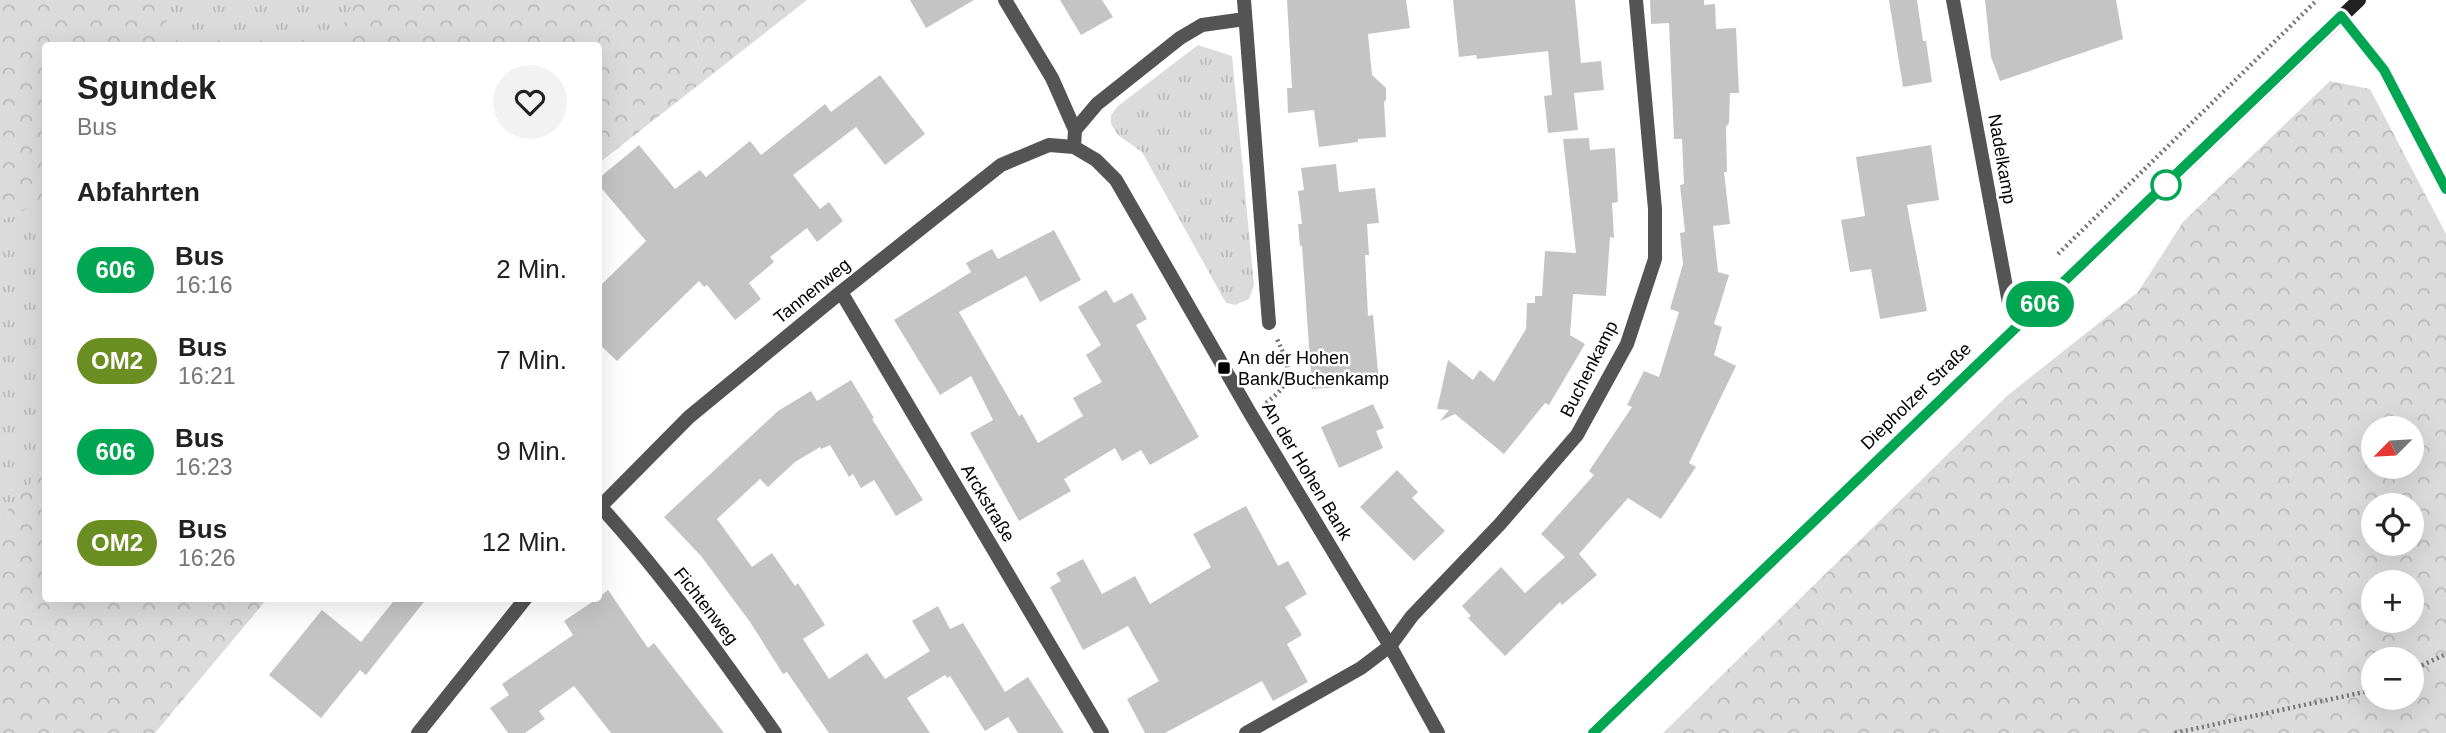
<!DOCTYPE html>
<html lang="de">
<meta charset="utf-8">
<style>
body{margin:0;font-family:Arial,sans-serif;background:#f2f2f2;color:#222;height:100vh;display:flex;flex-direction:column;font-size:26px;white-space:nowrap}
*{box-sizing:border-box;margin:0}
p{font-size:23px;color:#767676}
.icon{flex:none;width:38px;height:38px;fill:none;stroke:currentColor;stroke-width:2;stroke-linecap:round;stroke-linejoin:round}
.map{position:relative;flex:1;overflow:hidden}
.sheet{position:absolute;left:42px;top:42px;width:560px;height:560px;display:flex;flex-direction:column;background:#fff;border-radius:7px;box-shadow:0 7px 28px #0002}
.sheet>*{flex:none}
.badge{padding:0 14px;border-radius:23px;font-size:24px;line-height:46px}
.needle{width:46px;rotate:246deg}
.controls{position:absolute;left:2361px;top:416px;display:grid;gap:14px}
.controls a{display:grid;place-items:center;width:63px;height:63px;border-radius:50%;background:#fff;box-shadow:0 7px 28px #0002;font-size:35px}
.map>.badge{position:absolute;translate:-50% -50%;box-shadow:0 0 0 4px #fff}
h2{padding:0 35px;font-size:26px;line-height:63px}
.round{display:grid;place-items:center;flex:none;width:74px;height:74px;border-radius:37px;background:#f2f2f2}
.summary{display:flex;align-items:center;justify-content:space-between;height:119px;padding:0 35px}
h1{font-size:33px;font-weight:600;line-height:52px}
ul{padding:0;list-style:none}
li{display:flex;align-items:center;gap:21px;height:91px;padding:0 35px}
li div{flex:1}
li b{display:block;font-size:26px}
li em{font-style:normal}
li .badge{min-width:77px;font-weight:700;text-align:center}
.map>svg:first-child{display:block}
.grass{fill:url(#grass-tufts)}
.forest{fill:url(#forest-crowns);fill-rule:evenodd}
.building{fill:#c4c4c4}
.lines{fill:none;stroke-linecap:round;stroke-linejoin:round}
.path{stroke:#767676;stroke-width:4.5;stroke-dasharray:2 3.5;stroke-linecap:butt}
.street{stroke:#545454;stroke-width:14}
.secondary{stroke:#212121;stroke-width:14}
.line-casing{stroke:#fff;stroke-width:16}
.line{stroke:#00a651;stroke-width:10}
.stop-dot{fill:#fff;stroke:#00a651;stroke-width:3.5}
.poi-dot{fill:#000;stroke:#fff;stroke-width:2.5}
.labels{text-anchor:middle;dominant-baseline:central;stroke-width:5;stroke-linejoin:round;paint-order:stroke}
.street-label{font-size:18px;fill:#000;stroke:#fff}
.poi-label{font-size:18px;fill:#000;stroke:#fff;text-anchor:start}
</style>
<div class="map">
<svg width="2446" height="733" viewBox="0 0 2446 733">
<defs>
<pattern id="grass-tufts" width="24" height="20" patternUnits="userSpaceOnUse" patternTransform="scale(1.75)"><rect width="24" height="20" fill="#dbdbdb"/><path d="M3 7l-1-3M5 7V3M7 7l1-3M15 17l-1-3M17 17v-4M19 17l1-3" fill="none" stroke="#bababa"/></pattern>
<pattern id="forest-crowns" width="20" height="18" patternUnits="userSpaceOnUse" patternTransform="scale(1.75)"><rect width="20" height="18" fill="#dbdbdb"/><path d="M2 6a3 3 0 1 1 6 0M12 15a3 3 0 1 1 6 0" fill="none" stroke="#bababa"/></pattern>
</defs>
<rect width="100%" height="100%" fill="#fff"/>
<path class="grass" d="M 0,0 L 673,0 L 598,46 L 46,46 L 46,598 L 22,733 L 0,733 Z
M 1198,45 L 1232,56 L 1254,285 L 1249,299 L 1235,305 L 1226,303 L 1142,152 L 1118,135 L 1111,124 L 1111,115 L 1118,106 Z"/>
<path class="forest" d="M 0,0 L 165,0 L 169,45 L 46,46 L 45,201 L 0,221 Z
M 354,0 L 807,0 L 599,163 L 598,46 L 334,45 Z
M 2330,81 L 2370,89 L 2446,234 L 2446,733 L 1663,733 L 2008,395 L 2138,292 L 2183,222 ZM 2373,429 L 2412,429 L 2412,467 L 2373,467 ZM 2373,506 L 2412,506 L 2412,544 L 2373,544 ZM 2373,583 L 2412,583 L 2412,621 L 2373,621 ZM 2373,660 L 2412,660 L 2412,698 L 2373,698 Z
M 45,466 L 46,598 L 267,599 L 155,733 L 0,733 L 0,519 Z"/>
<path class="building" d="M 910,0 L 974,0 L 926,28 Z
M 1060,0 L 1102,0 L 1113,17 L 1081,35 Z
M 1287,0 L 1406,0 L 1410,28 L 1368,34 L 1372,75 L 1386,88 L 1386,100 L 1384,102 L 1386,137 L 1358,139 L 1358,142 L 1319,147 L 1314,110 L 1288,113 L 1287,88 L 1292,88 Z
M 1453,0 L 1575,0 L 1581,63 L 1601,61 L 1604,90 L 1574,93 L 1578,130 L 1548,133 L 1544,96 L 1552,95 L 1548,51 L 1477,59 L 1476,55 L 1459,57 Z
M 1650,0 L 1704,0 L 1704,5 L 1715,4 L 1716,29 L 1736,28 L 1739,93 L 1730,93 L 1729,123 L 1726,127 L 1727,172 L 1724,172 L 1730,224 L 1713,226 L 1718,272 L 1729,275 L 1714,324 L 1722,327 L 1714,355 L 1736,366 L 1689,463 L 1696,467 L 1661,519 L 1628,498 L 1579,554 L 1597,575 L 1562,605 L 1560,602 L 1505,656 L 1468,618 L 1471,616 L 1462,606 L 1501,567 L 1525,593 L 1565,557 L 1541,534 L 1594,475 L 1589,471 L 1632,407 L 1627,405 L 1644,371 L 1659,377 L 1679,312 L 1670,309 L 1683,264 L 1680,233 L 1685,232 L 1680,185 L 1684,184 L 1682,139 L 1674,139 L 1669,23 L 1651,24 Z
M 1889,0 L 1917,0 L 1923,41 L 1926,41 L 1932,82 L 1903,87 Z
M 1985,0 L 2116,0 L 2123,39 L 2000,81 L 1991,57 Z
M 880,75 L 925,134 L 885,165 L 856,127 L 793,175 L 820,209 L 829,202 L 843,221 L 817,242 L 807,228 L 770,257 L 774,262 L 749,283 L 761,299 L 735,320 L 707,285 L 704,287 L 699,281 L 617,361 L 598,343 L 598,288 L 646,241 L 598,184 L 598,179 L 639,145 L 675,189 L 700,170 L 706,177 L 750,141 L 761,155 L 825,104 L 831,112 Z
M 1589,138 L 1590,150 L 1615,148 L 1618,202 L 1612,203 L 1614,238 L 1610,237 L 1606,296 L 1573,294 L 1570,335 L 1585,344 L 1549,405 L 1545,403 L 1504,454 L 1455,414 L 1440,421 L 1449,410 L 1437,409 L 1448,360 L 1473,380 L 1480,370 L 1494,382 L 1526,329 L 1527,303 L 1535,303 L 1535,296 L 1542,296 L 1545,251 L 1576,253 L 1563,139 Z
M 1931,145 L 1939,200 L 1907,205 L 1927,311 L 1880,319 L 1871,269 L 1850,272 L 1841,220 L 1865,216 L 1856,157 Z
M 1336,164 L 1339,192 L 1375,188 L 1379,223 L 1367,224 L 1369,255 L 1365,255 L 1368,316 L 1373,315 L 1379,384 L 1312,389 L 1302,246 L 1300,246 L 1298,224 L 1302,224 L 1298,191 L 1304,190 L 1301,168 Z
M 1054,230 L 1081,280 L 1040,302 L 1026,276 L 959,312 L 1019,416 L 1022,414 L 1038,443 L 1083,416 L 1073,398 L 1102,382 L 1086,355 L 1101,345 L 1078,307 L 1106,290 L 1114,303 L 1132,293 L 1147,319 L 1136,325 L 1199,437 L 1150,465 L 1141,450 L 1122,461 L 1115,448 L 1064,479 L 1071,491 L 1019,521 L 970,433 L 993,420 L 971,376 L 940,395 L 894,320 L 971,272 L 966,263 L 992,249 L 998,259 Z
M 851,380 L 874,418 L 872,419 L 923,500 L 896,516 L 874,480 L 861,488 L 853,474 L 849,477 L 830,445 L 821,449 L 820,447 L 795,462 L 768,487 L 760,479 L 717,519 L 752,567 L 772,553 L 795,586 L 798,583 L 825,625 L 803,639 L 829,679 L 867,653 L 885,679 L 930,651 L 912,621 L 938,606 L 950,629 L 963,623 L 1005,692 L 1028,677 L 1064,733 L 1018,733 L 1008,717 L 985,731 L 950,676 L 947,678 L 945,675 L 907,698 L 930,733 L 829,733 L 787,672 L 783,674 L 750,622 L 701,556 L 664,517 L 778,411 L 811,391 L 817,401 Z
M 1373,404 L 1384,428 L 1376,431 L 1383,448 L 1339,468 L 1321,427 Z
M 1397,470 L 1418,492 L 1412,498 L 1445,531 L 1414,561 L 1360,507 Z
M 1246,506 L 1278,566 L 1288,561 L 1307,594 L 1285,607 L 1302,635 L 1287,644 L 1308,682 L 1273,701 L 1262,681 L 1165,733 L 1145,733 L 1127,699 L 1159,681 L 1128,626 L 1083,650 L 1050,587 L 1061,581 L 1056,573 L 1083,559 L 1102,594 L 1135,576 L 1150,604 L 1211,567 L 1193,534 Z
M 608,590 L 648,648 L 654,643 L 724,733 L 611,733 L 574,686 L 539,711 L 545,719 L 525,733 L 508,733 L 490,708 L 509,695 L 502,684 L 573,635 L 564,621 L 598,598 Z
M 396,598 L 427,598 L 366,675 L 360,670 L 321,718 L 269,675 L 322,610 L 361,642 Z"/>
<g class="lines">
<path class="path" d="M 2058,254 L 2317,0
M 1266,403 C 1295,381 1291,370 1277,339
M 2412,670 L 2446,654
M 2175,733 L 2364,692 L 2373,688"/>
<path class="street" d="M 1005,0 L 1052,78 L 1075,130
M 1244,0 L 1269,323
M 1953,0 L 2009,303 L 2024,319
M 2341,17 L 2384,70 L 2446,189
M 1074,147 L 1075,130 L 1097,104 L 1180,38 L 1202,25 L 1245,19
M 841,292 L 1102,733
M 600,506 C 665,577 720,655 775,733
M 598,509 L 689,417 L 841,292 L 1001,165 L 1049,145 L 1074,147 L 1096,160 L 1116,180 L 1250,413 L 1390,646 L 1438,733
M 418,733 L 526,598
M 1246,733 L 1361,668 L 1390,646 L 1412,616 L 1500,524 L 1577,435 L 1627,344 L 1655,259 L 1655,209 L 1636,0"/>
<path class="secondary" d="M 1593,733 L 2359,0"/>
</g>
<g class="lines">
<g class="line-casing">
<path id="line" d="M 1593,733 L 2341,16 L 2384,70 L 2446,189"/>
</g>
<use href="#line" class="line"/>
</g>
<circle class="stop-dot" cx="2166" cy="185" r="14"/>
<rect class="poi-dot" x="1217" y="361" width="14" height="14" rx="3.5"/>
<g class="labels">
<g class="street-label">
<text transform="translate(2002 159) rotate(80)">Nadelkamp</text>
<text transform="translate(812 291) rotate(-39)">Tannenweg</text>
<text transform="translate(1589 369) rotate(-63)">Buchenkamp</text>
<text transform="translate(1916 396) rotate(-44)">Diepholzer Straße</text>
<text transform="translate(1307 471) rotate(59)">An der Hohen Bank</text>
<text transform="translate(988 503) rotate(59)">Arckstraße</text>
<text transform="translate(706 606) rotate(52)">Fichtenweg</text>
</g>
<g class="poi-label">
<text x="1238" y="358">An der Hohen<tspan x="1238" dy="21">Bank/Buchenkamp</tspan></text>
</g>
</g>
</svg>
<div class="controls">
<a><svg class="needle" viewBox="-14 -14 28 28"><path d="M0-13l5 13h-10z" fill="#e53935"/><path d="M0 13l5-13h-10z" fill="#767676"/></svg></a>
<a><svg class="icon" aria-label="locate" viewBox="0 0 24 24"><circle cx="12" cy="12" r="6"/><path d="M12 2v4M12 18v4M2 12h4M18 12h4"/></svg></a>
<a>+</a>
<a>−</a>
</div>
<b class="badge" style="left:2040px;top:304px;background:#00a651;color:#fff">606</b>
<section class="sheet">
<div class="summary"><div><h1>Sgundek</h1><p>Bus</p></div><a class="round"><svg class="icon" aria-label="heart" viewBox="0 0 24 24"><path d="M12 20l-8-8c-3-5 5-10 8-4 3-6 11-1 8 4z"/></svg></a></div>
<h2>Abfahrten</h2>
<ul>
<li><span class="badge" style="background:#00a651;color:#fff">606</span><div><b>Bus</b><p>16:16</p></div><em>2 Min.</em></li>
<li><span class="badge" style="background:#6b8e23;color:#fff">OM2</span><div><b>Bus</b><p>16:21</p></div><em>7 Min.</em></li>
<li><span class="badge" style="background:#00a651;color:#fff">606</span><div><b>Bus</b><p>16:23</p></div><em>9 Min.</em></li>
<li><span class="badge" style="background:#6b8e23;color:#fff">OM2</span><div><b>Bus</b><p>16:26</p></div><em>12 Min.</em></li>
</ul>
</section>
</div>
